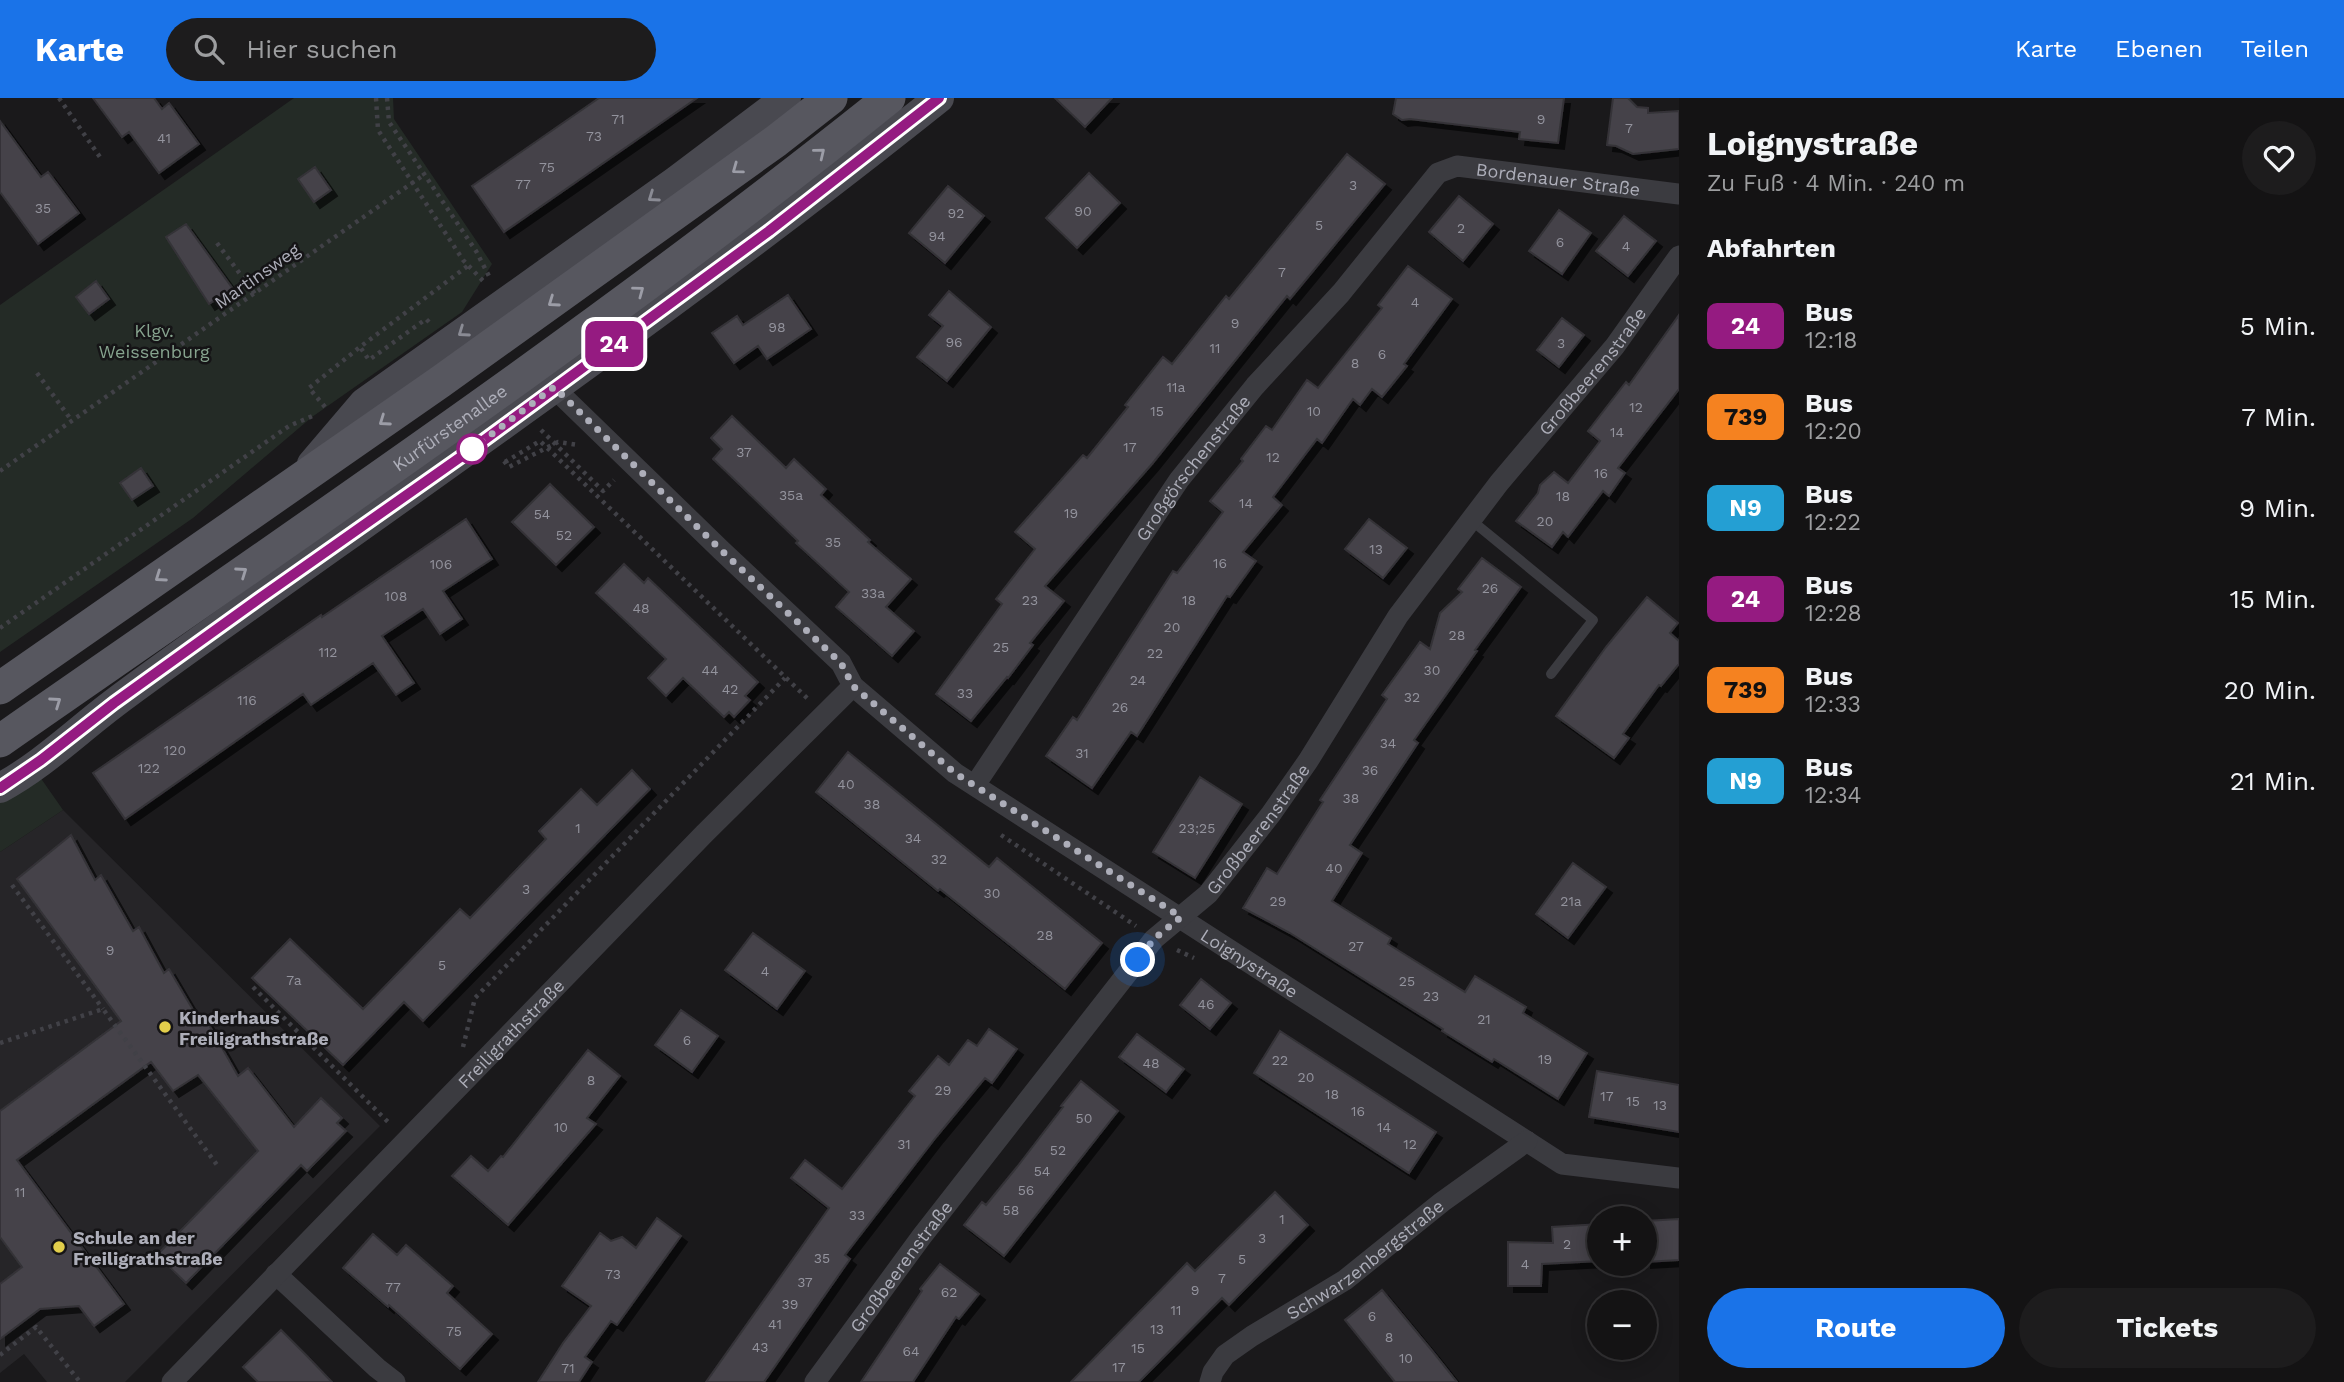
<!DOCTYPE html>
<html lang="de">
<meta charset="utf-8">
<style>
body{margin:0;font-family:"Work Sans",sans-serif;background:#1d1c1d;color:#f1f3f6;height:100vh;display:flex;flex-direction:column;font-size:26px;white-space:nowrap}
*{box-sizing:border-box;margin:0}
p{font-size:23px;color:#9d9ea0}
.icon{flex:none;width:38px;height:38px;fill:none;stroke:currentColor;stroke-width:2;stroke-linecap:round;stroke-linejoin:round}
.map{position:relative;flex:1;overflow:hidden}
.sheet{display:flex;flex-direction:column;background:#141314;width:665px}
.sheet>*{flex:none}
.badge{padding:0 14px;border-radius:10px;font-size:24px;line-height:46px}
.buttons{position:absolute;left:1587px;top:1108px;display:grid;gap:14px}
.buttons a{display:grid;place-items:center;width:70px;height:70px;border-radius:50%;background:#141314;box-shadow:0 4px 18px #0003,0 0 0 2px #333234;font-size:35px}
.you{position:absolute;width:35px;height:35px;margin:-18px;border:5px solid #fff;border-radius:50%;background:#1a73e8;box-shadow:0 0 0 10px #1a73e833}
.map>.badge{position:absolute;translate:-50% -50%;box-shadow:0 0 0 4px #fff}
h2{padding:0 28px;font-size:26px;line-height:63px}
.round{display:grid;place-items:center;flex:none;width:74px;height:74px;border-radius:37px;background:#1d1c1d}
.head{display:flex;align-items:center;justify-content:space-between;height:119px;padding:0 28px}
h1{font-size:33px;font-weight:700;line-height:52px}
.button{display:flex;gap:14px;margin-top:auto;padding:14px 28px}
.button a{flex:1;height:80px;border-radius:42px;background:#1a73e8;color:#fff;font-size:28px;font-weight:700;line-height:80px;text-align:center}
.button a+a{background:#1d1c1d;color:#f1f3f6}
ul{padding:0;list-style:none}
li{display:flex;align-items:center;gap:21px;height:91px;padding:0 28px}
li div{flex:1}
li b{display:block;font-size:26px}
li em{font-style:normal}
li .badge{min-width:77px;font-weight:700;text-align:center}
header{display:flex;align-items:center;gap:42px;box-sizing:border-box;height:98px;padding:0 35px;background:#1a73e8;color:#fff}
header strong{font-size:33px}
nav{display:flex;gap:38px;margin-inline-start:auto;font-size:24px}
.search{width:490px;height:63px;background:#1d1c1d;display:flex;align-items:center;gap:18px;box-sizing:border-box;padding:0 24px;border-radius:38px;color:#9d9ea0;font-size:26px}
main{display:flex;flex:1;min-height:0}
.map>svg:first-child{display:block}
.built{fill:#262528}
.green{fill:#242b26}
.building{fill:#444348;stroke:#343337;stroke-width:2;filter:url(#shadow)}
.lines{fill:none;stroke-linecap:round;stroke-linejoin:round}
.path{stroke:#414147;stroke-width:4.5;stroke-dasharray:3.5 5;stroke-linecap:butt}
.service{stroke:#3b3b40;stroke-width:10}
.minor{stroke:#3b3b40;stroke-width:21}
.secondary{stroke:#494950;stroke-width:30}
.primary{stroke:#57575f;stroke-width:33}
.oneway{stroke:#9c9da7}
.oneway2{stroke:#8a8b94}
.line-casing{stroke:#fff;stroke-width:16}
.line{stroke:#951b81;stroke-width:10}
.walk{stroke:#adaeb9;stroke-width:7;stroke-dasharray:0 12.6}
.stop-dot{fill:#fff;stroke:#951b81;stroke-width:3.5}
.poi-dot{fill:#e2ce4b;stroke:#151416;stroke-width:2.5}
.labels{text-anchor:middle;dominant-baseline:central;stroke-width:5;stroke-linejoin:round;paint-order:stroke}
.number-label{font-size:14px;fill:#93939d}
.street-label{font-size:18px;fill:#adaeb9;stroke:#151416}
.park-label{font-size:18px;fill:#86a38e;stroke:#151416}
.poi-label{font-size:18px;font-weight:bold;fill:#adaeb9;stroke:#151416;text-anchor:start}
</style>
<header>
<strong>Karte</strong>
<div class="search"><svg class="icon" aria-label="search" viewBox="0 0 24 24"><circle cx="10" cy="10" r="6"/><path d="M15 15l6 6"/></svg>Hier suchen</div>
<nav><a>Karte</a><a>Ebenen</a><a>Teilen</a></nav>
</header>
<main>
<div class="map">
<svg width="1679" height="1284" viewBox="0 0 1679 1284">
<defs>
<filter id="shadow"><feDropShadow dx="6" dy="6" stdDeviation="0" flood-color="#0009"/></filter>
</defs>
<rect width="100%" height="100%" fill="#1a191b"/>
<path class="built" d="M 63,712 L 380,1028 L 125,1284 L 47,1284 L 24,1256 L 0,1275 L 0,754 Z"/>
<path class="green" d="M 294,0 L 393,0 L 394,21 L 492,166 L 462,214 L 312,319 L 193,420 L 0,554 L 0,207 Z
M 40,679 L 63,712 L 0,754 L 0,705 Z"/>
<path class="building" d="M 93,0 L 154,0 L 162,11 L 169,5 L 199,46 L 159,75 L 129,34 L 122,39 Z
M 599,0 L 697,0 L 504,134 L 472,88 Z
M 1055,0 L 1112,0 L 1085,29 Z
M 1396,0 L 1564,0 L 1558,45 L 1519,41 L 1520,34 L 1410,21 L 1402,22 L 1393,16 Z
M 1613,0 L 1628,0 L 1637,9 L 1648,10 L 1648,15 L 1679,13 L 1679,51 L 1633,56 L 1616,48 L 1607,47 Z
M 0,23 L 41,79 L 48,74 L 79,115 L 38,146 L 0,94 Z
M 1347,56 L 1385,86 L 1290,201 L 1287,198 L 1152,366 L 1045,488 L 1064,503 L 1030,545 L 1033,547 L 1008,580 L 1007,579 L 971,623 L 936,596 L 1002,506 L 996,501 L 1035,451 L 1015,434 L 1083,357 L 1087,360 L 1128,309 L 1125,307 L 1163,259 L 1172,266 L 1226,198 L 1229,201 Z
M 315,69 L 331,92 L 314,104 L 298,81 Z
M 1089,75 L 1120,105 L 1077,150 L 1046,120 Z
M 948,88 L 984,118 L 945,165 L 909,135 Z
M 1459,98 L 1493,126 L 1463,163 L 1429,134 Z
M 1559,112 L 1591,135 L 1562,176 L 1529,153 Z
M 1624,118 L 1656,143 L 1628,178 L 1596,153 Z
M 186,126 L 233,191 L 209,206 L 166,139 Z
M 1408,168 L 1452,201 L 1404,266 L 1407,268 L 1382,299 L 1372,291 L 1360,307 L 1353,301 L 1322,345 L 1317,341 L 1273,399 L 1282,407 L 1243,454 L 1256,463 L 1230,499 L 1227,498 L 1137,638 L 1131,634 L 1092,690 L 1046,658 L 1073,619 L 1077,622 L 1173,473 L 1177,475 L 1223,414 L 1210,403 L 1243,363 L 1241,361 L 1266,328 L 1272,332 L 1307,282 L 1318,290 L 1382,210 L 1378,207 Z
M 96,183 L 109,201 L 89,216 L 76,199 Z
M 949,193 L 991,229 L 947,283 L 917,259 L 943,228 L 929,217 Z
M 788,197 L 811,231 L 767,261 L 758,248 L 734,265 L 712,235 L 737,218 L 743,227 Z
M 1679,217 L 1679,291 L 1618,370 L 1625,375 L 1609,398 L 1603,393 L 1568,439 L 1563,434 L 1552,449 L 1516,423 L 1538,395 L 1540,387 L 1554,374 L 1568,385 L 1600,343 L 1588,333 L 1626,284 L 1629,287 Z
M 1562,220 L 1584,237 L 1559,269 L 1537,252 Z
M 732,318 L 786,370 L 794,361 L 826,391 L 821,397 L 870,442 L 868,444 L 911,481 L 886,509 L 914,533 L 892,558 L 836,509 L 849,494 L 796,445 L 798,443 L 713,361 L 722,351 L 711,340 Z
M 141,370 L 153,388 L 132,402 L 120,385 Z
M 550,386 L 594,429 L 556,467 L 512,424 Z
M 466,421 L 492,461 L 443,493 L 462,521 L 440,536 L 423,511 L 382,538 L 414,585 L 396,597 L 373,565 L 311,607 L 303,596 L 125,721 L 93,675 L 321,517 L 322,519 Z
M 1369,421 L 1407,450 L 1383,480 L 1345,451 Z
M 1482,460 L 1521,489 L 1475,552 L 1477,553 L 1414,642 L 1418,645 L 1350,747 L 1362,755 L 1332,803 L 1391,840 L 1388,846 L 1465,894 L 1475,878 L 1526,909 L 1523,915 L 1587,955 L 1558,1001 L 1494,961 L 1492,964 L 1442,933 L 1443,931 L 1290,835 L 1243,810 L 1267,770 L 1277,776 L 1323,704 L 1320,702 L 1387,601 L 1382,597 L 1420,544 L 1430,551 L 1440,515 L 1462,494 L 1458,491 Z
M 624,466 L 644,485 L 648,480 L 758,584 L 745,598 L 750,602 L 734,619 L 729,614 L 724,619 L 683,580 L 666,598 L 648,580 L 666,561 L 596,495 Z
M 1647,499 L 1678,525 L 1670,535 L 1679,543 L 1679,566 L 1661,588 L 1659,587 L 1623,636 L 1629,640 L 1614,660 L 1556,618 L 1606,549 Z
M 848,654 L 989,769 L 997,760 L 1102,845 L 1065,891 L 940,791 L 938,793 L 816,694 Z
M 632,672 L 650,691 L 423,923 L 404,904 L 343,967 L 252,880 L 290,841 L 363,911 L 460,811 L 470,820 L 546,741 L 539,733 L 581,691 L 597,707 Z
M 1200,679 L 1242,706 L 1195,780 L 1153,754 Z
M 71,737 L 95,782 L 101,777 L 133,833 L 139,829 L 164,875 L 169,871 L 199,922 L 204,918 L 238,978 L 248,970 L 294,1029 L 321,1000 L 342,1020 L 337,1025 L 346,1033 L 307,1073 L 301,1067 L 186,1185 L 157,1157 L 258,1053 L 198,977 L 173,993 L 151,964 L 17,1062 L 124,1206 L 94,1228 L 79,1208 L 40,1211 L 0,1241 L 0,1186 L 22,1169 L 0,1139 L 0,1013 L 121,923 L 17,781 Z
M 1573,765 L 1606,789 L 1568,840 L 1536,816 Z
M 753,835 L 805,873 L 777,911 L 725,872 Z
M 1201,881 L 1231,905 L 1210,931 L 1180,907 Z
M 681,912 L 718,938 L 692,974 L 655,947 Z
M 989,931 L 1017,951 L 992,985 L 985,980 L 937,1038 L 845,1157 L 850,1161 L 764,1284 L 706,1284 L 829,1110 L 791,1080 L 805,1062 L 842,1091 L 915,998 L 909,993 L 938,958 L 949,967 L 968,942 L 977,948 Z
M 1280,933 L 1436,1034 L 1409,1075 L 1254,975 Z
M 1137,936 L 1184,971 L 1166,994 L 1119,959 Z
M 588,952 L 620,978 L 587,1020 L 596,1026 L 508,1127 L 452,1078 L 471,1058 L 488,1073 L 501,1058 L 503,1059 Z
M 1597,973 L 1679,987 L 1679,1034 L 1589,1019 Z
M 1081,983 L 1118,1013 L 1004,1158 L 964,1127 L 982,1104 L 986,1107 L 1017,1069 L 1063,1009 L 1061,1008 Z
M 1275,1094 L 1308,1127 L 1229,1207 L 1222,1200 L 1139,1284 L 1071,1284 L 1187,1165 L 1195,1173 Z
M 657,1120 L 681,1138 L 617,1227 L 611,1223 L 585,1259 L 592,1264 L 579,1284 L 538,1284 L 563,1245 L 591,1208 L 562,1188 L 600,1135 L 611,1143 L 622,1139 L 636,1150 Z
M 1679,1121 L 1679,1162 L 1645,1164 L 1645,1123 Z
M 1600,1126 L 1600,1163 L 1542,1166 L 1541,1188 L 1508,1188 L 1508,1144 L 1553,1145 L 1552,1129 Z
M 373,1136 L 397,1157 L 406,1147 L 453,1188 L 447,1195 L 492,1236 L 460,1271 L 389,1207 L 388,1209 L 343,1170 Z
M 940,1166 L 979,1196 L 959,1221 L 956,1219 L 913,1284 L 861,1284 L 922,1193 L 920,1191 Z
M 1382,1192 L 1434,1255 L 1457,1284 L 1395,1284 L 1345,1222 Z
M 281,1232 L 307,1258 L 332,1284 L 258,1284 L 243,1269 Z"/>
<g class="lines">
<path class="path" d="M 59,0 L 102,62
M 376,0 L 378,32 L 463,162 L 486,186
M 387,0 L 389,24 L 476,153 L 491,182
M 217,145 L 255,196
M 429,224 L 426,221 L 369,262 L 360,249 L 469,167
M 37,275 L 72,323
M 325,309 L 309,290 L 360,249
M 541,332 L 603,393 L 614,382
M 504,363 L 509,369 L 558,344 L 578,347
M 505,364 L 540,343 L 808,601
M 0,373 L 425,76
M 0,530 L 289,328 L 315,317
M 1001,737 L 1136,828
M 12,787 L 103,911
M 1177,852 L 1194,860
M 253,889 L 390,1026
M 0,945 L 103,911 L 217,1067
M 463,949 L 475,900 L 785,580
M 0,1257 L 36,1229 L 80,1284"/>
<path class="service" d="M 1471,422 L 1593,522 L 1551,576"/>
<g class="minor">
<path id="s1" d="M 554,290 L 721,452 L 841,565 L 853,588 L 955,675 L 1562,1066 L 1679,1080"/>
<path id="s2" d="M 975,687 L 1179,382 L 1255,288 L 1341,195 L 1438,75 L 1457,68 L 1679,96"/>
<path d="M 276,1176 L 377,1270 L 395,1284"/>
<path id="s3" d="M 172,1284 L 704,736 L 853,588"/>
<path id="s4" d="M 815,1284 L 922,1138 L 1154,841 L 1208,796 L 1271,716 L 1308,663 L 1398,518 L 1499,385 L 1615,248 L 1679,158"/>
<path id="s5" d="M 1210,1284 L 1213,1274 L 1225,1257 L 1252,1238 L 1345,1182 L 1442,1104 L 1527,1043"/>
</g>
<path class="secondary" d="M 312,366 L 364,305 L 676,83 L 786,0
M 0,690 C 41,668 76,634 113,606 C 161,570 211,535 260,500 C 489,337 719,176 939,0"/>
<g class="primary">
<path d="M 0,590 L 440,284 L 776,43 L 831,0"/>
<path id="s6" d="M 0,643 C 300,434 604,229 889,0"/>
</g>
</g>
<defs><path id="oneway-chevron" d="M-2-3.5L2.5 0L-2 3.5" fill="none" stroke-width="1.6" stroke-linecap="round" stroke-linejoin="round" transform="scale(1.75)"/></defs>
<g class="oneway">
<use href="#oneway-chevron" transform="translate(820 55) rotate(-39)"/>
<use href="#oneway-chevron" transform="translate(737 71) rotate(144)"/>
<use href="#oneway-chevron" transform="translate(639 193) rotate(-37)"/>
<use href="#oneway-chevron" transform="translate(553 204) rotate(145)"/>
<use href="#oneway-chevron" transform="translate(384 323) rotate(145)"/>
<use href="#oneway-chevron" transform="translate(242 474) rotate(-35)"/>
<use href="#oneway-chevron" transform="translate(160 479) rotate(145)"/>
<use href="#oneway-chevron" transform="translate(56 604) rotate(-35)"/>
</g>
<g class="oneway2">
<use href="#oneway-chevron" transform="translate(653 99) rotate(145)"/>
<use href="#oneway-chevron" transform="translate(463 234) rotate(145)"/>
</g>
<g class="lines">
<g class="line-casing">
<path id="line" d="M 0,690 L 41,662 L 114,605 L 260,500 L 472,351 L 769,133 L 939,0"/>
</g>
<use href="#line" class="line"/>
<path class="walk" d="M 472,351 L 554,289 L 721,452 L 841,565 L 853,588 L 955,675 L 1181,819 L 1154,841 L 1138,862"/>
</g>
<circle class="stop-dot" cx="472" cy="351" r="14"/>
<g class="poi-dot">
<circle cx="165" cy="929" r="7"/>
<circle cx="59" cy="1149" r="7"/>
</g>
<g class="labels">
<g class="number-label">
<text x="618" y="21">71</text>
<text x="1541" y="21">9</text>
<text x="1629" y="30">7</text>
<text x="594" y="38">73</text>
<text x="164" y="40">41</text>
<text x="547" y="69">75</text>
<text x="523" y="86">77</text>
<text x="1353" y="87">3</text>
<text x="43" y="110">35</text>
<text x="1083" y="113">90</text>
<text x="956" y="115">92</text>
<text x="1319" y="127">5</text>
<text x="1461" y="130">2</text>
<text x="937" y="138">94</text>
<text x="1560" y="144">6</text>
<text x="1626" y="148">4</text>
<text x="1282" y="174">7</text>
<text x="1415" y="204">4</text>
<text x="1235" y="225">9</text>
<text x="777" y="229">98</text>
<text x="954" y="244">96</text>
<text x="1561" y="245">3</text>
<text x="1215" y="250">11</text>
<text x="1382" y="256">6</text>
<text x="1355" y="265">8</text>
<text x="1176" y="289">11a</text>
<text x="1636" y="309">12</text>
<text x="1157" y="313">15</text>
<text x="1314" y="313">10</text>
<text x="1617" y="334">14</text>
<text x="1130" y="349">17</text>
<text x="744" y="354">37</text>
<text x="1273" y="359">12</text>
<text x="1601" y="375">16</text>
<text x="791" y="397">35a</text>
<text x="1563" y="398">18</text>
<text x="1246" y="405">14</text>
<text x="1071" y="415">19</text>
<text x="542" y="416">54</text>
<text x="1545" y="423">20</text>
<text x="564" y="437">52</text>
<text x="833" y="444">35</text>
<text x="1376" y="451">13</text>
<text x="1220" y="465">16</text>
<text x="441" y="466">106</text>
<text x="1490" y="490">26</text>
<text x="873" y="495">33a</text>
<text x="396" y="498">108</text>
<text x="1030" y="502">23</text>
<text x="1189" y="502">18</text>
<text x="641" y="510">48</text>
<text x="1172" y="529">20</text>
<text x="1457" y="537">28</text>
<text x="1001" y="549">25</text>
<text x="328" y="554">112</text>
<text x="1155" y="555">22</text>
<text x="710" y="572">44</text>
<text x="1432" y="572">30</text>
<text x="1138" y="582">24</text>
<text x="730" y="591">42</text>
<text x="965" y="595">33</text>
<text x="1412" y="599">32</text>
<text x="247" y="602">116</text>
<text x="1120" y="609">26</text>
<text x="1388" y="645">34</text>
<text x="175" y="652">120</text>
<text x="1082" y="655">31</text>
<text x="149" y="670">122</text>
<text x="1370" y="672">36</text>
<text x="846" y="686">40</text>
<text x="1351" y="700">38</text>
<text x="872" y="706">38</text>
<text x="578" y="730">1</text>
<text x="1197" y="730">23;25</text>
<text x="913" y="740">34</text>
<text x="939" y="761">32</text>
<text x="1334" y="770">40</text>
<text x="526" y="791">3</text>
<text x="992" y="795">30</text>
<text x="1278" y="803">29</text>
<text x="1571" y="803">21a</text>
<text x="1045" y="837">28</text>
<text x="1356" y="848">27</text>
<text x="110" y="852">9</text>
<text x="442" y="867">5</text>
<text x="765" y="873">4</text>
<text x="294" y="882">7a</text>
<text x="1407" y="883">25</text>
<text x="1431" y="898">23</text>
<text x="1206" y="906">46</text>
<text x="1484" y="921">21</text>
<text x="687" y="942">6</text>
<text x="1545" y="961">19</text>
<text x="1280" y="962">22</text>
<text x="1151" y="965">48</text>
<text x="1306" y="979">20</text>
<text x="591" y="982">8</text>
<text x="943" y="992">29</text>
<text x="1332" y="996">18</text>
<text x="1607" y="998">17</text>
<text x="1633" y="1003">15</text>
<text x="1660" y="1007">13</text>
<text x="1358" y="1013">16</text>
<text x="1084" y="1020">50</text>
<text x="561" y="1029">10</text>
<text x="1384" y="1029">14</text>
<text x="904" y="1046">31</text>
<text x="1410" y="1046">12</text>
<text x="1058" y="1052">52</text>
<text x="1042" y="1073">54</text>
<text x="1026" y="1092">56</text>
<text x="20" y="1094">11</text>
<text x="1011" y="1112">58</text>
<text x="857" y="1117">33</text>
<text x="1282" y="1121">1</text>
<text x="1262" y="1140">3</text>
<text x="1567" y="1146">2</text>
<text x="822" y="1160">35</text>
<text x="1242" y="1161">5</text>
<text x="1525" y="1166">4</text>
<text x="613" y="1176">73</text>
<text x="1222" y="1180">7</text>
<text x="805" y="1184">37</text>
<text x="393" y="1189">77</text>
<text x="1195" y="1192">9</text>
<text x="949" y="1194">62</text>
<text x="790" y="1206">39</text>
<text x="1176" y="1212">11</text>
<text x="1372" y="1218">6</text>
<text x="775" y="1226">41</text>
<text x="1157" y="1231">13</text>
<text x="454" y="1233">75</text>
<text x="1389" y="1239">8</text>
<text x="760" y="1249">43</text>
<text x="1138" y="1250">15</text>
<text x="911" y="1253">64</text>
<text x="1406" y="1260">10</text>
<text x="1119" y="1269">17</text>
<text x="568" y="1270">71</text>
</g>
<g class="street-label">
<text stroke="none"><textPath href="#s2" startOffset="891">Bordenauer Straße</textPath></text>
<text transform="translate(257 178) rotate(-35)">Martinsweg</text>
<text stroke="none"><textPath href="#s4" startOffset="1278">Großbeerenstraße</textPath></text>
<text stroke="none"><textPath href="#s6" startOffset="548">Kurfürstenallee</textPath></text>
<text stroke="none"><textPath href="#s2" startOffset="385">Großgörschenstraße</textPath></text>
<text stroke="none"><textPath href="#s4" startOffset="710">Großbeerenstraße</textPath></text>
<text stroke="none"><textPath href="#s1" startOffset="908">Loignystraße</textPath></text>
<text stroke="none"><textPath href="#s3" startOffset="486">Freiligrathstraße</textPath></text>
<text stroke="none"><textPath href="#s5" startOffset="201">Schwarzenbergstraße</textPath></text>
<text stroke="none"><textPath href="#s4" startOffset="144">Großbeerenstraße</textPath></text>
</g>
<g class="park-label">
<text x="154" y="232">Klgv.<tspan x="154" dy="21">Weissenburg</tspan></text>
</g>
<g class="poi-label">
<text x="179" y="919">Kinderhaus<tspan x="179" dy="21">Freiligrathstraße</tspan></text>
<text x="73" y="1139">Schule an der<tspan x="73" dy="21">Freiligrathstraße</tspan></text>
</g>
</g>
</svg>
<div class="buttons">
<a>+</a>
<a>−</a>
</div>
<div class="you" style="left:1138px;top:862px"></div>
<b class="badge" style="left:614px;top:246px;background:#951b81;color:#fff">24</b>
</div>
<section class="sheet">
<div class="head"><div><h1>Loignystraße</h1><p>Zu Fuß · 4 Min. · 240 m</p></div><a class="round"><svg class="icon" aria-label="heart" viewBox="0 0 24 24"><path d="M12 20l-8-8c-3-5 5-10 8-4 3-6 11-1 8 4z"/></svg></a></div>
<h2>Abfahrten</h2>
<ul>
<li><span class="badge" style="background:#951b81;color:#fff">24</span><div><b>Bus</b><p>12:18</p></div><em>5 Min.</em></li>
<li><span class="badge" style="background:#f58220;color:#111">739</span><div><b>Bus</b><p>12:20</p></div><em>7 Min.</em></li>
<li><span class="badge" style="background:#249fd3;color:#fff">N9</span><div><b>Bus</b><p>12:22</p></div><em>9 Min.</em></li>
<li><span class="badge" style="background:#951b81;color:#fff">24</span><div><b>Bus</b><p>12:28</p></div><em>15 Min.</em></li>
<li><span class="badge" style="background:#f58220;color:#111">739</span><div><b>Bus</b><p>12:33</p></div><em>20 Min.</em></li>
<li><span class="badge" style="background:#249fd3;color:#fff">N9</span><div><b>Bus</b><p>12:34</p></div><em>21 Min.</em></li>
</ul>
<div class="button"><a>Route</a><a>Tickets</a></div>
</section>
</main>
